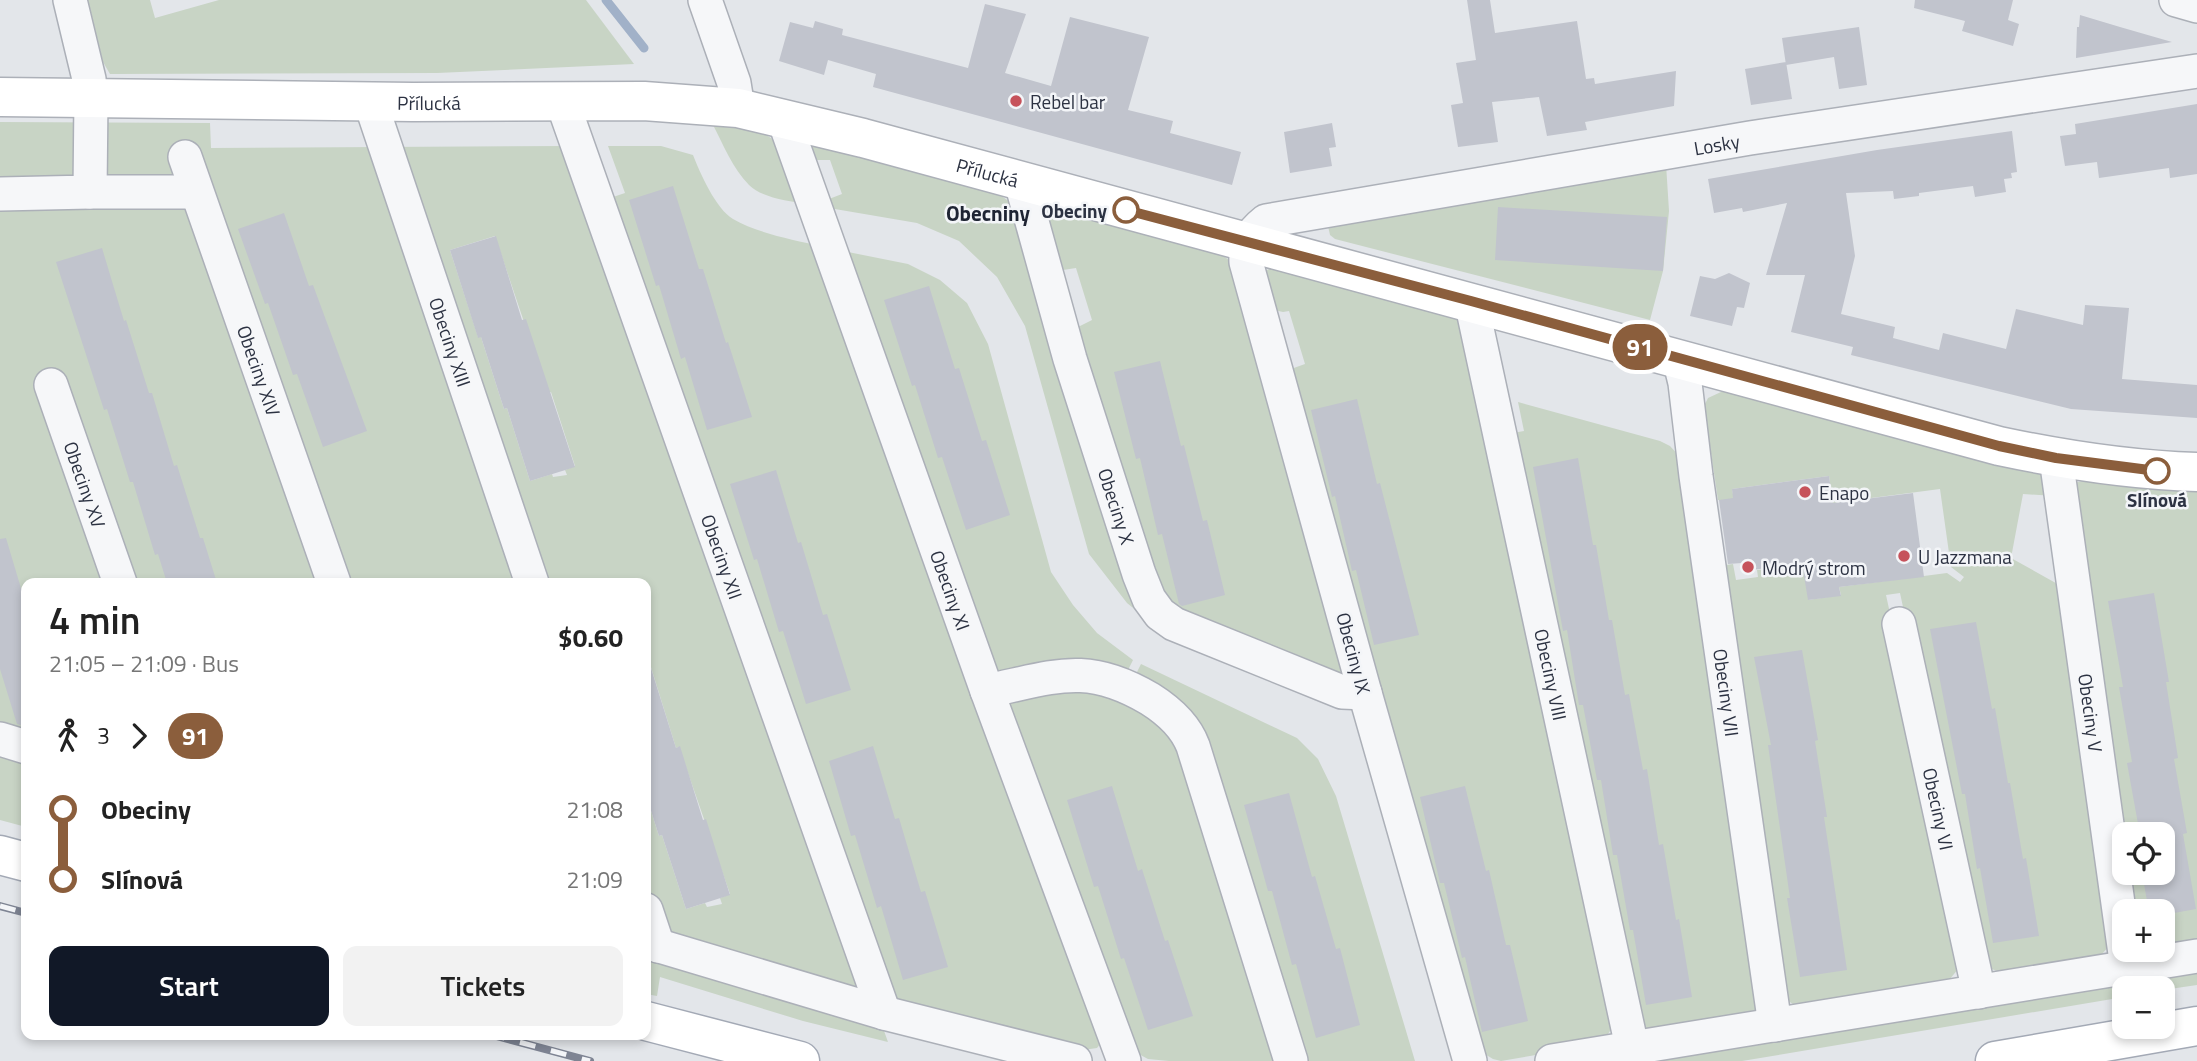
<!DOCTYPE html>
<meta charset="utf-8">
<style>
body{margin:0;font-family:"Titillium Web",sans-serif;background:#f2f2f2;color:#222;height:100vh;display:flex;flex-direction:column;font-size:26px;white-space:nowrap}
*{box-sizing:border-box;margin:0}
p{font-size:23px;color:#767676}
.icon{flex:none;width:38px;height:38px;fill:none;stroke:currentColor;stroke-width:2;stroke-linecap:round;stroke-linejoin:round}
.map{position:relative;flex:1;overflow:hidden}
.details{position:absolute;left:21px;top:578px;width:630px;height:462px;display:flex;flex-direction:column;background:#fff;border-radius:14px;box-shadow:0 4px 10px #0003}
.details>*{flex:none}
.badge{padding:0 14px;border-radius:23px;font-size:24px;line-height:46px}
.tools{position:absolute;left:2112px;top:822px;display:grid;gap:14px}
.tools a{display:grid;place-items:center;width:63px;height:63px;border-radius:14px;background:#fff;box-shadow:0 4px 10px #0003;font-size:35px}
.map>.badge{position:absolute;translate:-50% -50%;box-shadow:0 0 0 4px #fff}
.legs{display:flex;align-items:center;gap:10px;height:77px;padding:0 28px;font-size:23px}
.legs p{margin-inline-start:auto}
.head{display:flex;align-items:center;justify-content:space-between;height:119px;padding:0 28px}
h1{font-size:38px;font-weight:600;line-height:52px}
.primary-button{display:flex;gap:14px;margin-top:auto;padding:14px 28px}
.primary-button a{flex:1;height:80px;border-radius:14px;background:#111827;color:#fff;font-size:28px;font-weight:600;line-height:80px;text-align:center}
.primary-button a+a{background:#f2f2f2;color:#222}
ul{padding:0 28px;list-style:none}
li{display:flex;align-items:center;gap:24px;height:70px;font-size:26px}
li i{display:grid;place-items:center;width:10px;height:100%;margin:0 9px;background:currentColor}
li i::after{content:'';width:18px;height:18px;margin:-9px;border:5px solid;border-radius:50%;background:#fff}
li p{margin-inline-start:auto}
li:first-child i{background:linear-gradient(#0000 50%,currentColor 0)}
li:last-child i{background:linear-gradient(currentColor 50%,#0000 0)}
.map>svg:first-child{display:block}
.green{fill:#c8d4c5;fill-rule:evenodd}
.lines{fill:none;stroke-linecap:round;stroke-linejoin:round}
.stream{stroke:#a1b1c8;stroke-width:9}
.building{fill:#c1c4cd}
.street-casing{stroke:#acb0b8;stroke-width:36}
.secondary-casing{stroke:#acb0b8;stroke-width:41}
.primary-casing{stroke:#a3a9b5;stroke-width:41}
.street{stroke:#f6f7f9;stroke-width:33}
.secondary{stroke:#fff;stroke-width:38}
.primary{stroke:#fff;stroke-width:38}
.rail-casing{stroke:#7e8493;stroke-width:8}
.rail{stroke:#f3f5f8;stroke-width:5;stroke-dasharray:16;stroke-linecap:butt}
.line-1-casing{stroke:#fff;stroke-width:16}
.line-1{stroke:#8b5e3c;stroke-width:10}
.poi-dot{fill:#c6525b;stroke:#f3f5f8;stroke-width:2.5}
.stop-1-dot{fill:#fff;stroke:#8b5e3c;stroke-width:3.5}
.labels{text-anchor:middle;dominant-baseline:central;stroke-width:5;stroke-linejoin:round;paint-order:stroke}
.street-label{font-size:19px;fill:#2c3242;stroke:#f3f5f8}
.poi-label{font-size:19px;fill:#2c3242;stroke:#f3f5f8;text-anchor:start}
.stop-label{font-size:19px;font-weight:bold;fill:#2c3242;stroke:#f3f5f8;text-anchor:end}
.neighbourhood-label{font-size:21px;font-weight:bold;fill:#1e2433;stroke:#f3f5f8}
</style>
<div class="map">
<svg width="2197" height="1061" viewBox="0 0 2197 1061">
<rect width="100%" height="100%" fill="#e3e6ea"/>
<path class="green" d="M 88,0 L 150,0 L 155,18 L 219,0 L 586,0 L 634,64 L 437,73 L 110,74 L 103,62 Z
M 0,122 L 210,123 L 211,148 L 568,146 L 888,1042 L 803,1021 L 660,977 L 657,996 L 646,994 L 646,795 L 659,836 L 662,835 L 686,909 L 705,903 L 707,907 L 722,904 L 720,898 L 730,894 L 679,747 L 676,748 L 650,664 L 646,665 L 646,583 L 26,583 L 26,827 L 0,820 ZM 495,236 L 548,393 L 551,392 L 575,466 L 565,470 L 567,475 L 553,477 L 552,474 L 530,481 L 507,408 L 504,409 L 481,337 L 478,337 L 450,250 Z
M 712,123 C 785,131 780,141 806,204 C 789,201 762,198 749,185 C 733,169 723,144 712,123 Z
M 817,145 L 997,193 L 1013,204 L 1149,621 L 1127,603 L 1089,554 L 1025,326 L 997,277 L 959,241 L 917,223 L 829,208 L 829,199 L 842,194 L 830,160 L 811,160 L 808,148 Z
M 608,146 L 661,146 L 693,155 C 700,173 716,209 733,219 C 757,233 793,240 821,246 L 1101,1043 L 1097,1048 L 1083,1050 L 904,1004 L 892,994 L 613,197 L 625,193 Z
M 1666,164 L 1669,211 L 1663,271 L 1650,320 L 1335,239 L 1330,235 L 1328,226 Z
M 1048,209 L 1054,209 L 1221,254 L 1234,264 L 1345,667 L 1338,675 L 1187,620 L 1151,584 L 1078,327 L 1092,320 L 1076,268 L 1063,270 L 1042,212 Z
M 838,250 L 908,264 L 940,280 L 967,303 L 988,344 L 1051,572 L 1073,605 L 1097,633 L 1133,660 L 1125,676 L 1004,675 L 994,670 Z
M 1273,268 L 1451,316 L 1460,321 L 1613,1026 L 1605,1039 L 1594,1045 L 1501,1061 L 1493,1059 L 1478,1050 L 1291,369 L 1305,364 L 1289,311 L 1283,312 L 1274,310 L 1261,272 Z
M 1721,392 L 1729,392 L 2043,474 L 2054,496 L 2023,494 L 2011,558 L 2070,591 L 2110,945 L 2102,954 L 2092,959 L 2005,974 L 1989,968 L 1977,951 L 1900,593 L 1886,595 L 1964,953 L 1959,968 L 1949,980 L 1796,1006 L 1782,997 L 1726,565 L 1733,564 L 1736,580 L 1758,577 L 1757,570 L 1809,563 L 1808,600 L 1841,595 L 1839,587 L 1947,573 L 1960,582 L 1964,577 L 1951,567 L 1940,489 L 1833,503 L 1829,476 L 1732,489 L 1734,500 L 1718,500 L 1704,406 L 1708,398 Z
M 1518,402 L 1660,441 L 1670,446 L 1681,458 L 1759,1006 L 1754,1013 L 1646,1030 L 1637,1022 L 1513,433 L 1524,431 Z
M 2084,481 L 2197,490 L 2197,941 L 2163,947 L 2163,912 L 2125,912 L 2073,483 ZM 2124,835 L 2163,835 L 2163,873 L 2124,873 Z
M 1141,664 L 1297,738 L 1318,759 L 1336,796 L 1415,1061 L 1303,1061 L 1203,752 L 1133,680 Z
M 1089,682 L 1176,729 L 1276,1061 L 1169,1061 L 1148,1059 L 1133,1051 L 1007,708 L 1010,702 Z
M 2197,970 L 2197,985 L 2163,990 L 2124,989 L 2124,997 L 1742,1061 L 1641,1061 Z"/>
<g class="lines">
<path class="stream" d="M 606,0 L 644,48"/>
</g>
<path class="building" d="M 1467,0 L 1490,0 L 1495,33 L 1577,21 L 1586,79 L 1594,78 L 1595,84 L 1676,71 L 1674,106 L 1585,122 L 1587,130 L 1547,136 L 1539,97 L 1492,102 L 1498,142 L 1458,147 L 1451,105 L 1463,103 L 1456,63 L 1476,60 Z
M 1915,0 L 2013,0 L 2008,20 L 2019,24 L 2013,46 L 1962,31 L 1965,21 L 1914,8 Z
M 985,4 L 1026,14 L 1005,73 L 1051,86 L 1070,17 L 1149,37 L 1128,110 L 1173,121 L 1170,133 L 1241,152 L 1232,185 L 873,87 L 876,74 L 828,60 L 824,75 L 779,61 L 790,22 L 813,28 L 815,21 L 843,29 L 842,35 L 968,68 Z
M 2080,15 L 2120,27 L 2172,42 L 2076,58 L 2077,27 L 2079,27 Z
M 1859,27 L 1867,85 L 1839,89 L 1834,57 L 1786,65 L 1782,38 Z
M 1786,62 L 1792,99 L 1751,105 L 1745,69 Z
M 2197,104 L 2197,174 L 2170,178 L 2169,168 L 2099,178 L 2097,162 L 2065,166 L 2060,136 L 2076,134 L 2075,124 Z
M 1332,123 L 1336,147 L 1329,148 L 1332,166 L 1290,173 L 1284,132 Z
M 2012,131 L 2017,172 L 2011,173 L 2012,178 L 2004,179 L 2006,192 L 1975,197 L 1973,186 L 1919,193 L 1919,196 L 1894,199 L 1893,191 L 1846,193 L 1855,256 L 1841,314 L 1895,327 L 1893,338 L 1939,350 L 1943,333 L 2006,349 L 2016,309 L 2083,325 L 2085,305 L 2129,308 L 2122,379 L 2197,385 L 2197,418 L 2071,409 L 1851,355 L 1853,347 L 1791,332 L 1805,275 L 1766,275 L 1787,203 L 1743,212 L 1742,208 L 1714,213 L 1708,179 L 1877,150 Z
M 673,186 L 699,269 L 703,269 L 726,343 L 728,342 L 752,417 L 707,430 L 685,357 L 681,359 L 659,285 L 656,286 L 629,200 Z
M 1498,207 L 1667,217 L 1663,271 L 1495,260 Z
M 284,213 L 309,286 L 313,285 L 367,431 L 323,447 L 297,374 L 293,375 L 268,303 L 265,304 L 238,229 Z
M 496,236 L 522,320 L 526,319 L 575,467 L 530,481 L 507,408 L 504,409 L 481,337 L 478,338 L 450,250 Z
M 102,248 L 124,321 L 126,320 L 149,393 L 152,393 L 174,466 L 177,465 L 200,538 L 203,538 L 217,583 L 167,583 L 158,554 L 155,555 L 133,482 L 130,482 L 107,409 L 104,410 L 56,262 Z
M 1729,273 L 1750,283 L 1744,308 L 1737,307 L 1732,326 L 1690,316 L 1700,276 L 1715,279 Z
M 929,286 L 955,369 L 959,368 L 982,441 L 986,440 L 1010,515 L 966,530 L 942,457 L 938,458 L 915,385 L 912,386 L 884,300 Z
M 1160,361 L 1181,446 L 1184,445 L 1203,521 L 1207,520 L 1225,595 L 1182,606 L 1179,604 L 1162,534 L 1158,535 L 1140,458 L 1136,459 L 1114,372 Z
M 1357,399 L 1377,484 L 1380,483 L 1419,635 L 1374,645 L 1356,570 L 1352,571 L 1335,496 L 1332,497 L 1311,410 Z
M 1578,458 L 1593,545 L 1596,545 L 1609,620 L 1612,620 L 1625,695 L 1629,694 L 1643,770 L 1647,769 L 1659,845 L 1663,844 L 1676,920 L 1679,919 L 1692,997 L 1646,1005 L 1633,930 L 1630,930 L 1617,855 L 1613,855 L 1601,780 L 1597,780 L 1583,705 L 1579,705 L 1567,630 L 1563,631 L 1533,467 Z
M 776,470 L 798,543 L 801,542 L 823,615 L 827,614 L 851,690 L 806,704 L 783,631 L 779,632 L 757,559 L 754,560 L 730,484 Z
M 1829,476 L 1833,503 L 1913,493 L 1924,577 L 1839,587 L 1841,596 L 1808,600 L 1802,564 L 1743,571 L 1742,563 L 1728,564 L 1719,500 L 1733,498 L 1732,489 Z
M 6,538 L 26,605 L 26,727 L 17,724 L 0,669 L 0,539 Z
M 2154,593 L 2169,682 L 2166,682 L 2178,758 L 2174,759 L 2187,833 L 2183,834 L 2196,909 L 2163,915 L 2163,912 L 2149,912 L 2142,873 L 2163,873 L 2163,835 L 2140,835 L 2127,763 L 2132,762 L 2119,687 L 2123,687 L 2108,601 Z
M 1976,622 L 1992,709 L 1995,708 L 2008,783 L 2010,783 L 2023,859 L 2026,858 L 2039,936 L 1993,943 L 1980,868 L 1977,869 L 1965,794 L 1962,794 L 1930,629 Z
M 1802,650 L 1818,740 L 1815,741 L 1827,817 L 1824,817 L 1847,970 L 1800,977 L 1787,898 L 1790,898 L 1768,745 L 1771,745 L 1754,657 Z
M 651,668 L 676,748 L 680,746 L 703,820 L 706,819 L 730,895 L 686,909 L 662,835 L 659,836 L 646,795 L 646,669 Z
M 873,746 L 895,819 L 899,818 L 921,892 L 925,891 L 948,967 L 903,980 L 881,906 L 877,908 L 855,835 L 851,836 L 829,761 Z
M 1112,786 L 1138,871 L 1142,869 L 1165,941 L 1168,940 L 1193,1016 L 1148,1030 L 1124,958 L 1121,959 L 1098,886 L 1094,887 L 1067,800 Z
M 1465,786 L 1486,871 L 1489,870 L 1506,945 L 1510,945 L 1528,1021 L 1482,1032 L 1465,957 L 1462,958 L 1444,883 L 1440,883 L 1420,797 Z
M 1289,793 L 1312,877 L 1315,876 L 1336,949 L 1340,948 L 1360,1025 L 1316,1038 L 1296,964 L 1292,965 L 1272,891 L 1268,891 L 1244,805 Z"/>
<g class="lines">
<g class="street-casing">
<g id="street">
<path d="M 705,0 L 734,83 L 738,108"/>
<path d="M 2176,0 L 2197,6"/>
<path id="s1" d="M 370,101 L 532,583"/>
<path id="s2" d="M 562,101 L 884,1013"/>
<path id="s3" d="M 783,117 L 987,691 L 1124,1061"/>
<path id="s4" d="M 185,157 L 334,583"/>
<path id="s5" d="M 1021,182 L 1070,359 L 1139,574 L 1149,599 L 1160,614 L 1174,624 L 1342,692 L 1365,693"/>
<path d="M 90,192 L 196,192"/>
<path d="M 0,194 L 90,192 L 91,98 L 89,79 L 70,0"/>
<path id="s6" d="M 1471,301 L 1632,1047"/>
<path id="s7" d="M 1679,358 L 1685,383 L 1696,476 L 1775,1025"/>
<path id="s8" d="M 51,385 L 120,583"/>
<path id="s9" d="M 2056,458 L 2127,968"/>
<path id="s10" d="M 1899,624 L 1979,992"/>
<path d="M 987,691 C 1055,677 1086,661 1150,699 C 1169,711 1185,725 1193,746 L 1291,1061"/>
<path d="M 0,739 L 26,747"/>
<path d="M 646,910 L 658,946"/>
<path d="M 646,942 L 884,1013 L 1075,1061"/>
<path id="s11" d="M 1470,1061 L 1365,693 L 1246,262 C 1245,243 1251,233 1266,221 L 1750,138 L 2197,71"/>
<path d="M 1552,1061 L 2197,956"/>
</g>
</g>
<g class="secondary-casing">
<g id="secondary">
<path id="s12" d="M 0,97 L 413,102 L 644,101 L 738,108 L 863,138 L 1999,446 C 2065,460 2130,470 2197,472"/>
</g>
</g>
<g class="primary-casing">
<path id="primary" d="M 0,855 L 26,862
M 646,1021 L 800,1061
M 1995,1061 L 2197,1026"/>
</g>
<use href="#street" class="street"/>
<use href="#secondary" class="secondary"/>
<use href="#primary" class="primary"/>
<g class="rail-casing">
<path id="rail" d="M 0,906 L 26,913
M 489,1034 L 590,1061"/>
</g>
<use href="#rail" class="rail"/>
</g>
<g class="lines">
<g class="line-1-casing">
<path id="line-1" d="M 1126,210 L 1471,301 L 1999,446 L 2056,458 L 2157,471"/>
</g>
<use href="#line-1" class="line-1"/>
</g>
<g class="poi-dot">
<circle cx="1016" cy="101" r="7"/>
<circle cx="1805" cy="492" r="7"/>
<circle cx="1904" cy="556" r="7"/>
<circle cx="1748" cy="567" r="7"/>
</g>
<g class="stop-1-dot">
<circle cx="1126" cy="210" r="12"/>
<circle cx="2157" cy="471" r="12"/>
</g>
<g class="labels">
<g class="street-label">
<text stroke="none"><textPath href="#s12" startOffset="429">Přílucká</textPath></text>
<text stroke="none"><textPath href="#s11" startOffset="1335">Losky</textPath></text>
<text stroke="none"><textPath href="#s12" startOffset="996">Přílucká</textPath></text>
<text stroke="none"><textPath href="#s1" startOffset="254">Obeciny XIII</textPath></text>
<text stroke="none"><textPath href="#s4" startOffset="226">Obeciny XIV</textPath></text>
<text stroke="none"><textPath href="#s8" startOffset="105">Obeciny XV</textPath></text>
<text stroke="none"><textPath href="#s5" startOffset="338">Obeciny X</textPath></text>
<text stroke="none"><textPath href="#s2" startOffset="483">Obeciny XII</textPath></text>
<text stroke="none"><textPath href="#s3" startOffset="502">Obeciny XI</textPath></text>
<text transform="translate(1354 653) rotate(75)">Obeciny IX</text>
<text stroke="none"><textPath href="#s6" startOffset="382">Obeciny VIII</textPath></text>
<text stroke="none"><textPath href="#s7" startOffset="338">Obeciny VII</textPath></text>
<text stroke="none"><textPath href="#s9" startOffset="257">Obeciny V</textPath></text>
<text stroke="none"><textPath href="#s10" startOffset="189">Obeciny VI</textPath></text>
</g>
<g class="poi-label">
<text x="1030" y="101">Rebel bar</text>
<text x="1819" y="492">Enapo</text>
<text x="1918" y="556">U Jazzmana</text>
<text x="1762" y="567">Modrý strom</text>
</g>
<g class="stop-label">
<text x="1107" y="210">Obeciny</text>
<text x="2157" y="499" text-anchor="middle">Slínová</text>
</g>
<g class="neighbourhood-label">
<text x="988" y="213">Obecniny</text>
</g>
</g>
</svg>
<div class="tools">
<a><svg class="icon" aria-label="locate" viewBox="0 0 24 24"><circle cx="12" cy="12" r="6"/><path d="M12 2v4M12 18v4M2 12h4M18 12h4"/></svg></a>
<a>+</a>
<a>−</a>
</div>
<b class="badge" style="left:1640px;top:347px;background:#8b5e3c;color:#fff">91</b>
<section class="details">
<div class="head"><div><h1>4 min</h1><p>21:05 – 21:09 · Bus</p></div><b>$0.60</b></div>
<div class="legs"><svg class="icon" aria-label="walk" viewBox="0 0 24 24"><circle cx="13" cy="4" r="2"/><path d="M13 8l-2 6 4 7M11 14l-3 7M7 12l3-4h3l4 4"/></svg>3<svg class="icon" aria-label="forward" viewBox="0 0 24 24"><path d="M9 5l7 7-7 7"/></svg><b class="badge" style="background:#8b5e3c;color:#fff">91</b></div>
<ul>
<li><i style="color:#8b5e3c"></i><b>Obeciny</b><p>21:08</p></li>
<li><i style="color:#8b5e3c"></i><b>Slínová</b><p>21:09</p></li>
</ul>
<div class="primary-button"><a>Start</a><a>Tickets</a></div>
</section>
</div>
